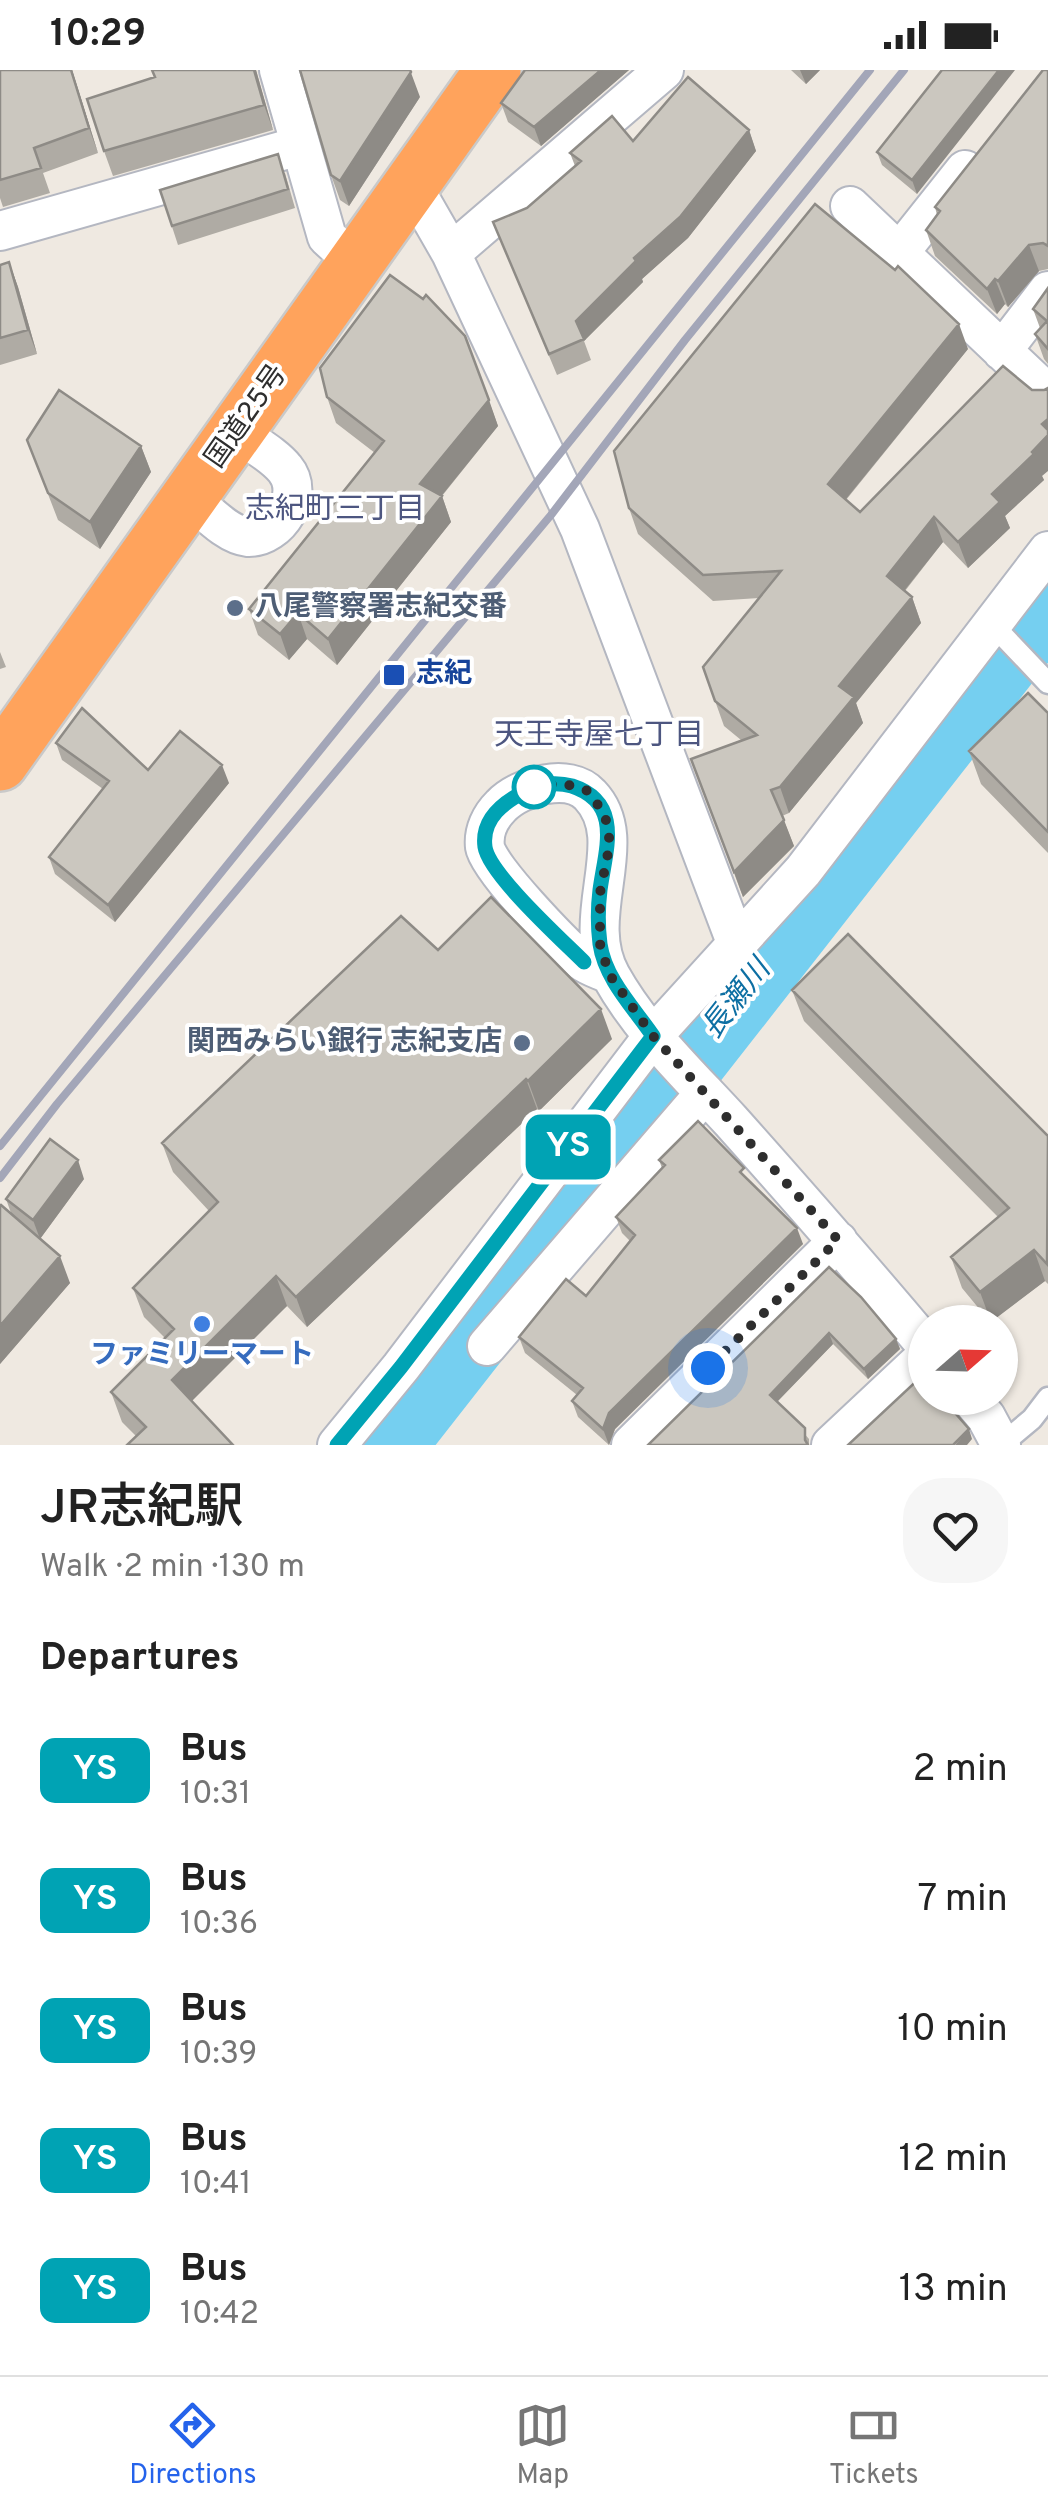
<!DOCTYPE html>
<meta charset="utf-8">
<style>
body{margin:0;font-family:Overpass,"Noto Sans JP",sans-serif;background:#f6f6f6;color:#222;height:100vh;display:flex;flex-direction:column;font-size:38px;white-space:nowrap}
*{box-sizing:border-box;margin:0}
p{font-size:32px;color:#767676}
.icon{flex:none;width:55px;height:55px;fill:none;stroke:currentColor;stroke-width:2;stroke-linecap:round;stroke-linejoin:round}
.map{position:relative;height:1375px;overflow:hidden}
.panel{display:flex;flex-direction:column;background:#fff;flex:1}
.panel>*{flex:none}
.badge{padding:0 20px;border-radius:15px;font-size:35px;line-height:65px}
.needle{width:65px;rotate:70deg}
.buttons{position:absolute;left:908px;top:1235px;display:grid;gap:20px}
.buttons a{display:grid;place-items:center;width:110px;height:110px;border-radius:50%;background:#fff;box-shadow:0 2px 8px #0004;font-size:50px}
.you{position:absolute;width:50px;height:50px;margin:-25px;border:8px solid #fff;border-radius:50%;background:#1a73e8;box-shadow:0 0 0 15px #1a73e833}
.map>.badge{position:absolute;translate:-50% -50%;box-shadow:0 0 0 5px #fff}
h2{padding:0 40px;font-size:38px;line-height:90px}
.round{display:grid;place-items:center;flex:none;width:105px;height:105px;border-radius:40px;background:#f6f6f6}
.summary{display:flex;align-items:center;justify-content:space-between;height:170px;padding:0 40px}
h1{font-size:48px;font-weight:600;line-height:75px}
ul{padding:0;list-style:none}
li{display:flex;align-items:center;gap:30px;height:130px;padding:0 40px}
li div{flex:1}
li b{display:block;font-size:38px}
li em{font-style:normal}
li .badge{min-width:110px;font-weight:700;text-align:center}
.status{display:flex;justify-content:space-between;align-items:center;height:70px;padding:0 50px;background:#fff;direction:ltr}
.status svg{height:28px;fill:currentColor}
.tab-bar{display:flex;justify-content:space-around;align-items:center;height:140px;border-top:2px solid #e0e0e0;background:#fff;font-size:28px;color:#767676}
.tab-bar a{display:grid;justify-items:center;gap:5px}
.tab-bar .selected{color:#2563eb}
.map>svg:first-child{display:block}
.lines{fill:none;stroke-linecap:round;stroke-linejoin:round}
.river{stroke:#75cff0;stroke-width:75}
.lane-casing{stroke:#b4b7c1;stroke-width:25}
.street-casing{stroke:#b4b7c1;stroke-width:42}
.highway-casing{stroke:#c9c9c9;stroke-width:60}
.lane{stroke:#fff;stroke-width:20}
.street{stroke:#fff;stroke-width:38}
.highway{stroke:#ffa35c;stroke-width:55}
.rail{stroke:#a3a6b8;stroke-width:8}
.wall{fill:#afaba4}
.shaded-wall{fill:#8e8b86}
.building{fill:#cbc7bf;stroke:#8e8b86;stroke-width:2.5}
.line-casing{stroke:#fff;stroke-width:22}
.line{stroke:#00a3b4;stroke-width:15}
.walk{stroke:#2e2e2e;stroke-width:10;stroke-dasharray:0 18}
.service-dot{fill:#5c6f8a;stroke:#fff;stroke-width:4}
.transit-dot{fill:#1a4fb4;stroke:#fff;stroke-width:4}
.stop-dot{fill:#fff;stroke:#00a3b4;stroke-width:5}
.shop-dot{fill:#3f7fe0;stroke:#fff;stroke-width:4}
.labels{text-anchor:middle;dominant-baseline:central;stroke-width:8;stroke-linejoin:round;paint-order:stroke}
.street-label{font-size:28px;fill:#2e2e2e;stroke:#fff}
.service-label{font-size:28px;font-weight:bold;fill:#4e5e75;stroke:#fff;text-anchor:start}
.transit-label{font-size:28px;font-weight:bold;fill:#164399;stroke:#fff;text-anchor:start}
.shop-label{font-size:28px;font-weight:bold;fill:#366cbe;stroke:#fff}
.neighbourhood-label{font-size:30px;fill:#4d5680;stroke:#fff}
.water-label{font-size:30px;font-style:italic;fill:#0d6fa3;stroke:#fff}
</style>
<div class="status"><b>10:29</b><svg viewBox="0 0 49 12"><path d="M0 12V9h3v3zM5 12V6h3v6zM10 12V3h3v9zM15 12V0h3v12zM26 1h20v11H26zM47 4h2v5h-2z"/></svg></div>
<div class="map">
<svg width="1048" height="1375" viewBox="0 0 1048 1375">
<rect width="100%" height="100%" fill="#efe9e1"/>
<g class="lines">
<path class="river" d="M 388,1375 L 1048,532"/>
<g class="lane-casing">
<path id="lane" d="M 992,554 L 1048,613
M 1001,1375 L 1032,1349 L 1048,1328"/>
</g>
<g class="street-casing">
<path id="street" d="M 279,0 L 327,167 L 357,194
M 412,115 L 451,183 L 580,459 L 737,875
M 850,136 L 1048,324
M 0,161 L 299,76
M 451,183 L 664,0
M 899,183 L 965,100
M 1002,281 L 1048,221
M 190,428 C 206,441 227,465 248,467 C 279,468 306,424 285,399 C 273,384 251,373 236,361
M 609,904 C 601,900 590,897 582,891 C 563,875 488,798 485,777 C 483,761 491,746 501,736 C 520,716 569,702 590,725 C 634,771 577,846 611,906 C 641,960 689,1005 731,1051 C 797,1125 861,1198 925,1274
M 487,1276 L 705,1023
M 970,1328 L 986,1347 L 1001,1375
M 337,1375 L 401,1297 L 653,966 L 803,801 L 1048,481
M 631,1375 L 838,1171
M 831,1375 L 925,1287"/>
</g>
<g class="highway-casing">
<path id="highway" d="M 0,693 L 493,0"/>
</g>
<use href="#lane" class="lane"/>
<use href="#street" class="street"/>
<use href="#highway" class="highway"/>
<path class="rail" d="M 0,1076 L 870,0
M 0,1108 L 57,1034 L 551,445 L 685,270 L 904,0"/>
</g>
<path class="wall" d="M 0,0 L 72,0 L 98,83 L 43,103 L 50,123 L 3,137 L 0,128 Z
M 152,0 L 256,0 L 273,60 L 113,106 L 104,81 L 155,7 Z
M 525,0 L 629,0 L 541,76 L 508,52 L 501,33 Z
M 791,0 L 820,0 L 806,14 Z
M 942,0 L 917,124 L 882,95 L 877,82 Z
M 1048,0 L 1048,199 L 1039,201 L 1008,237 L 1005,234 L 997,244 L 935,186 L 926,160 L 937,145 L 935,137 Z
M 420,27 L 349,136 L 340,130 L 331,105 Z
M 749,60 L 756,81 L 688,168 L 642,209 L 643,212 L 584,271 L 591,290 L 557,305 L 493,152 L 527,138 L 575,96 L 570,83 L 633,71 Z
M 285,103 L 295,138 L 178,175 L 160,120 Z
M 9,192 L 18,217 L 37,284 L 0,295 L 0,195 Z
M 1048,218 L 1048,294 L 1044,289 L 1035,264 L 1040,258 L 1033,239 Z
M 465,266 L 498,356 L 442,426 L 451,452 L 337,595 L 307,569 L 289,590 L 258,565 L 249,539 L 375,383 L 336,353 L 327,327 Z
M 968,279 L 846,430 L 860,442 L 1042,406 L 1044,410 L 1005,446 L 1010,458 L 968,498 L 943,472 L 905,521 L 912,527 L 921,553 L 856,633 L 863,653 L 789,743 L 782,746 L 794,776 L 743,827 L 691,689 L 741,670 L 724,656 L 703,597 L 759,528 L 713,531 L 638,464 L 629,438 Z
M 27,370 L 141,376 L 151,402 L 100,479 L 58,450 Z
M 0,582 L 6,597 L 0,599 Z
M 1048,643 L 1048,783 L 981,714 L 969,681 Z
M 56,673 L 148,700 L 229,713 L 115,852 L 55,804 L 49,787 L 103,719 L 62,690 Z
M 438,880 L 612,969 L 539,1041 L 537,1039 L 307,1257 L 287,1236 L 136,1366 L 122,1352 L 111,1322 L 165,1268 L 144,1247 L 133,1218 L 209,1141 L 173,1102 L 162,1073 Z
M 792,920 L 1048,1066 L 1048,1214 L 1045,1211 L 990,1252 L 962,1218 L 951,1187 L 998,1147 L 804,951 Z
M 659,1090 L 749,1111 L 803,1174 L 615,1359 L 609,1375 L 578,1347 L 572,1331 L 577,1325 L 525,1283 L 519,1267 L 586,1226 L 630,1171 L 622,1163 L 616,1147 L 662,1098 Z
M 84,1109 L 40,1169 L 70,1213 L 0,1294 L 0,1136 L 11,1143 L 6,1129 Z
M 829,1197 L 896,1269 L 900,1279 L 868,1309 L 833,1274 L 777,1332 L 809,1369 L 809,1375 L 648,1375 Z"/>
<path class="shaded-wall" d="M 71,0 L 72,0 L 98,83 L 89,58 Z
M 254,0 L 256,0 L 273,60 L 264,35 Z
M 410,0 L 420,27 L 349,136 L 340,111 Z
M 601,0 L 629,0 L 541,76 L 534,57 Z
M 800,0 L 820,0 L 806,14 Z
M 999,0 L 1015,0 L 917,124 L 912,110 Z
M 749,60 L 756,81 L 688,168 L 642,209 L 643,212 L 584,271 L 576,251 Z
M 1029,175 L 1039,201 L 1008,237 L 998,211 Z
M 9,192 L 18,217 L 37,284 L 28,260 Z
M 995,209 L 1005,234 L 997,244 L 987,219 Z
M 959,254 L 968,279 L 837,440 L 828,414 Z
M 489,330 L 498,356 L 430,440 L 420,414 Z
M 1048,349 L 1048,401 L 1042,406 L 1044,410 L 1005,446 L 1010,458 L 968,498 L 958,472 L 992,424 L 1032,382 L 1042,354 Z
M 141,376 L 151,402 L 100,479 L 90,452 Z
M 442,426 L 451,452 L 337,595 L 328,569 Z
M 934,447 L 943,472 L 896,531 L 887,506 Z
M 912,527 L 921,553 L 856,633 L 863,653 L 789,743 L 780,717 L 839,616 Z
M 298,543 L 307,569 L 289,590 L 280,564 Z
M 222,695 L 229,713 L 115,852 L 108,835 Z
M 784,750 L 794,776 L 743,827 L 734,802 Z
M 601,939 L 612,969 L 539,1041 L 528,1011 Z
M 526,1009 L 537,1039 L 307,1257 L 296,1227 Z
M 78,1090 L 84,1109 L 40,1169 L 33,1150 Z
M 797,1158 L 803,1174 L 615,1359 L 609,1375 L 603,1359 L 609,1343 Z
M 1034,1180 L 1045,1211 L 991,1252 L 980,1222 Z
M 60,1186 L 70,1213 L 0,1294 L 0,1256 Z
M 276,1206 L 287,1236 L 183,1340 L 172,1310 Z
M 829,1263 L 833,1274 L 774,1335 L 770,1325 Z
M 896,1269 L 900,1279 L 868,1309 L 864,1299 Z
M 969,1359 L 972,1369 L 967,1375 L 955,1375 Z"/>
<path class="building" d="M 0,0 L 71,0 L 89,58 L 34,78 L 41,98 L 0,110 Z
M 152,0 L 254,0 L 264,35 L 104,81 L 87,29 L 155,7 Z
M 300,0 L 410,0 L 411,2 L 340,111 L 331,105 Z
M 525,0 L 601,0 L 534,57 L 501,33 Z
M 942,0 L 999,0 L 912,110 L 877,82 Z
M 1043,0 L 1048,0 L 1048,176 L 1043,173 L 1029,175 L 998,211 L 995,209 L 987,219 L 926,160 L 940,141 L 935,137 Z
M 688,7 L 749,60 L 680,147 L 634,188 L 636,191 L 576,251 L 584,269 L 549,284 L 493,152 L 527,138 L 581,91 L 570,83 L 612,46 L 633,71 Z
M 278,84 L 288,119 L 172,156 L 160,120 Z
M 815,134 L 895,200 L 898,196 L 959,254 L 828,414 L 860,442 L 1003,296 L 1032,320 L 1044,320 L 1048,318 L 1048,349 L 1042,354 L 1048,360 L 1048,365 L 1032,382 L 1034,384 L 992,424 L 1000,432 L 958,472 L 934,447 L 887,506 L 912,527 L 839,616 L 854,627 L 780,717 L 771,720 L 784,750 L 734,802 L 691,689 L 757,665 L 715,631 L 703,597 L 781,501 L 703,505 L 629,438 L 614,381 Z
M 9,192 L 28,260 L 0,268 L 0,195 Z
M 390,205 L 423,229 L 426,225 L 465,266 L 489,330 L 420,414 L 442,426 L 328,569 L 298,543 L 280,564 L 249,539 L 384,371 L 327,327 L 320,298 Z
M 1048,218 L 1048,279 L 1035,264 L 1047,251 L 1033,239 Z
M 59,320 L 141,376 L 90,452 L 48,423 L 27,370 Z
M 1028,623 L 1048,643 L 1048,762 L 969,681 Z
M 82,638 L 148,700 L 180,661 L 222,695 L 108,835 L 49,787 L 109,711 L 56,673 Z
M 491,827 L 601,939 L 528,1011 L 526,1009 L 296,1227 L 276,1206 L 172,1310 L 233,1375 L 127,1375 L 146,1357 L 111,1322 L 174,1259 L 133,1218 L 218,1132 L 162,1073 L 401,846 L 438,880 Z
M 848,864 L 1048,1066 L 1047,1194 L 1034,1180 L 980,1222 L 951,1187 L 1009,1138 L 792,920 Z
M 698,1051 L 744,1098 L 740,1102 L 797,1158 L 609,1343 L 603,1359 L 572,1331 L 583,1318 L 519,1267 L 566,1209 L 586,1226 L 635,1165 L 616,1147 L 665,1095 L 659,1090 Z
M 50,1069 L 78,1090 L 33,1150 L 6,1129 Z
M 1,1135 L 60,1186 L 0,1256 L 0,1136 Z
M 829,1197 L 861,1227 L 896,1269 L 864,1299 L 829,1263 L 770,1325 L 805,1358 L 805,1370 L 808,1375 L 648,1375 Z
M 923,1305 L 925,1308 L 925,1328 L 942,1328 L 969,1359 L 954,1374 L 955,1375 L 848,1375 Z"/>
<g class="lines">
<g class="line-casing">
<path id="line" d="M 337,1375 L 401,1297 L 653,966 C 634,938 605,909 600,874 C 598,858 598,836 600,820 C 605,781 624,733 572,716 C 558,712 541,713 528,720 C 505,731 481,748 485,777 C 489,804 562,870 584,892"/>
</g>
<use href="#line" class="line"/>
<path class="walk" d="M 534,717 L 562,713 L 588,721 L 605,745 L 610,773 L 600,823 L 600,874 L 609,904 L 653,966 L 838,1170 L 708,1298"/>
</g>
<g class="service-dot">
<circle cx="235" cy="538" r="10"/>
<circle cx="522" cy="973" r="10"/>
</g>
<rect class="transit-dot" x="382" y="593" width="24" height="24" rx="5"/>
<circle class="stop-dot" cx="534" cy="717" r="20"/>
<circle class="shop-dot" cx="202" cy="1254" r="10"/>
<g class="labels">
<g class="street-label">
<text transform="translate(247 347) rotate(-55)">国道25号</text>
</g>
<g class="service-label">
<text x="255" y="538">八尾警察署志紀交番</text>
<text x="502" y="973" text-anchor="end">関西みらい銀行 志紀支店</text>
</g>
<g class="transit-label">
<text x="416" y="605">志紀</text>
</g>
<g class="shop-label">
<text x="202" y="1286">ファミリーマート</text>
</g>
<g class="neighbourhood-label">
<text x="335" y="440">志紀町三丁目</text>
<text x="599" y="666">天王寺屋七丁目</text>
</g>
<g class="water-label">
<text transform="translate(737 930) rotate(-52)">長瀬川</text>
</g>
</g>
</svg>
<div class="buttons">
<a><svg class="needle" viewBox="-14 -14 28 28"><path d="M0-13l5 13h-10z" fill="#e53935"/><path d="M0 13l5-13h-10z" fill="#767676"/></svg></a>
</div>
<div class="you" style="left:708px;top:1298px"></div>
<b class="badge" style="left:568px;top:1077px;background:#00a3b4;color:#fff">YS</b>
</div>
<section class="panel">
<div class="summary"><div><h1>JR志紀駅</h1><p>Walk · 2 min · 130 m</p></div><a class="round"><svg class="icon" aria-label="heart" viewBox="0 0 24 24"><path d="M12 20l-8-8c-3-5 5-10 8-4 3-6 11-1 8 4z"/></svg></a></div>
<h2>Departures</h2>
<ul>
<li><span class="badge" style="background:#00a3b4;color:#fff">YS</span><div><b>Bus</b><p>10:31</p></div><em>2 min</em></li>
<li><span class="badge" style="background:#00a3b4;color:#fff">YS</span><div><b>Bus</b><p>10:36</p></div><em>7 min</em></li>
<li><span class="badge" style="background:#00a3b4;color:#fff">YS</span><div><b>Bus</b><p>10:39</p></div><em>10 min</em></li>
<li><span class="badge" style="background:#00a3b4;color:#fff">YS</span><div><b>Bus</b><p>10:41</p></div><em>12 min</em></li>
<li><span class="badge" style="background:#00a3b4;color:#fff">YS</span><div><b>Bus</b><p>10:42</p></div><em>13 min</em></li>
</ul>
</section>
<nav class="tab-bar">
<a class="selected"><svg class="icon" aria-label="directions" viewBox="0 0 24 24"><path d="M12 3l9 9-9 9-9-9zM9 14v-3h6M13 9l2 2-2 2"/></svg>Directions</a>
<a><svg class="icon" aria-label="map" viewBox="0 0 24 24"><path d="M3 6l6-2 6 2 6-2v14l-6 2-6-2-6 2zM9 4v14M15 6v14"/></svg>Map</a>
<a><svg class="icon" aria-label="tickets" viewBox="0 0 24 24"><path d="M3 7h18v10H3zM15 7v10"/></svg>Tickets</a>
</nav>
